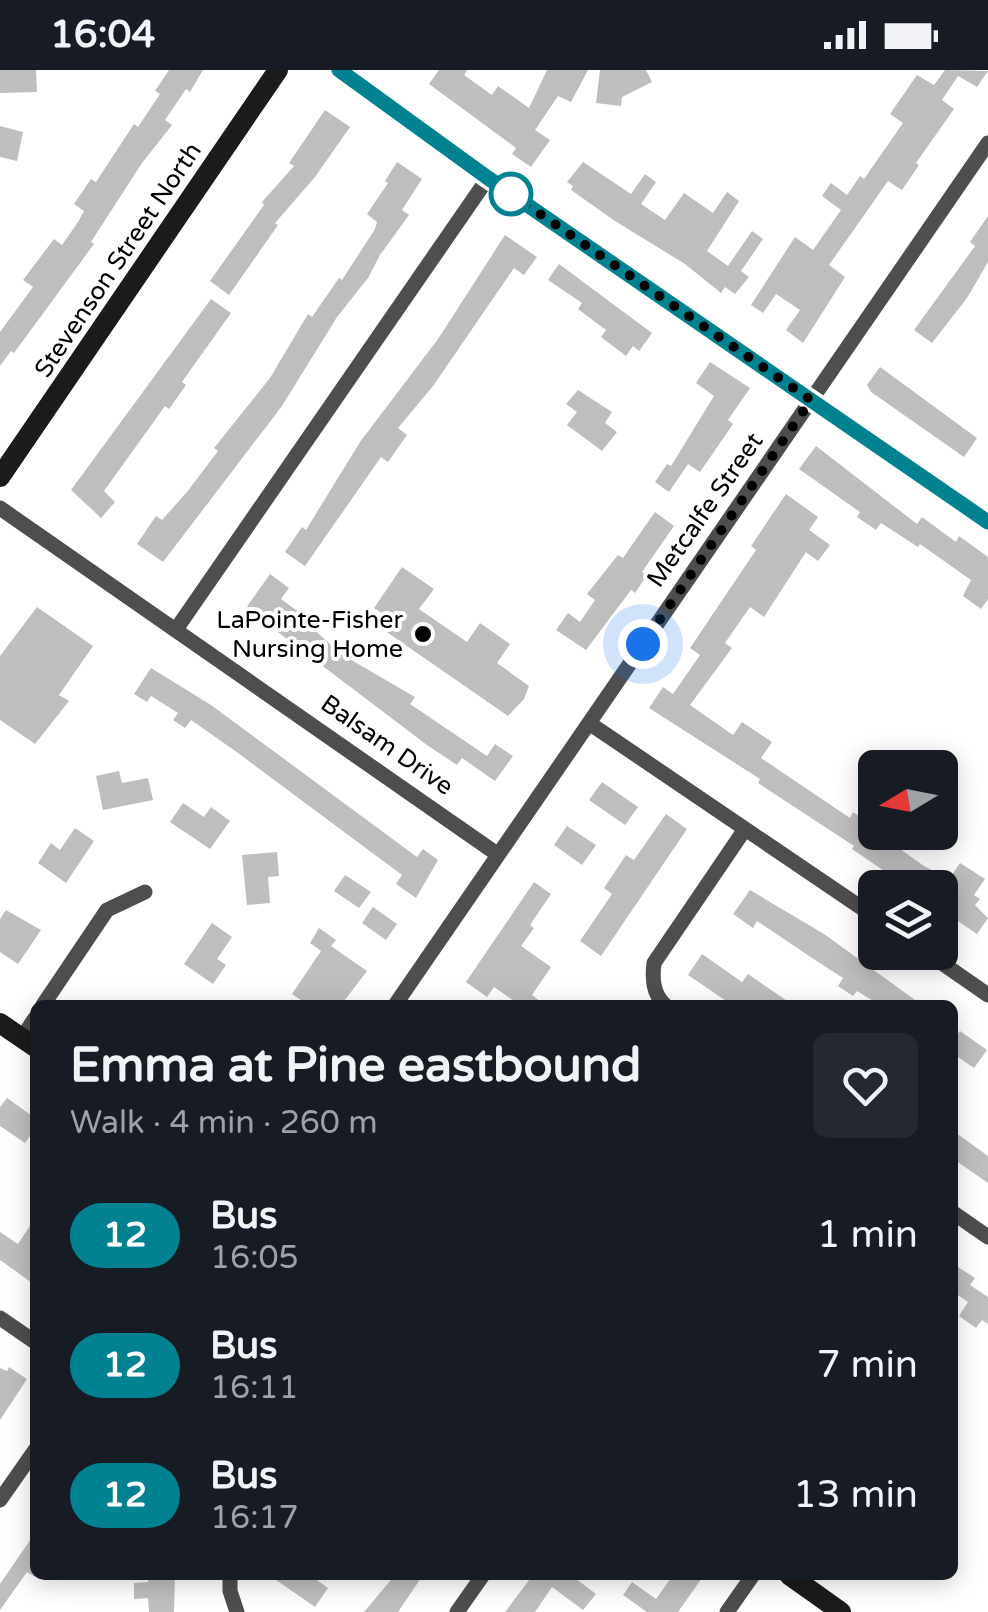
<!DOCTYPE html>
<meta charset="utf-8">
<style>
body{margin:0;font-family:"Varela Round",sans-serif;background:#242831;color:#f1f3f6;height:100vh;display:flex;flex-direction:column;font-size:38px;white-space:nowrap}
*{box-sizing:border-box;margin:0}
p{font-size:32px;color:#9ea1a6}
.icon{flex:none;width:55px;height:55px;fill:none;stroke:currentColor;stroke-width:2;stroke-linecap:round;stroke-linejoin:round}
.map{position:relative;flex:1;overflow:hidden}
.sheet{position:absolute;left:30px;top:930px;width:928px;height:580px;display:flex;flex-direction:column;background:#171b24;border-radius:15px;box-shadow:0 5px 25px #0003}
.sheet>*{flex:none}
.badge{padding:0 20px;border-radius:32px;font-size:35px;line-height:65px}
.needle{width:65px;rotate:260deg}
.fabs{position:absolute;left:858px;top:680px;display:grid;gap:20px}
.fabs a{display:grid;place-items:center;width:100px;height:100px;border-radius:15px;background:#171b24;box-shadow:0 5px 25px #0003;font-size:50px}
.you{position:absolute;width:50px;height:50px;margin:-25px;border:8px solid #fff;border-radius:50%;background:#1a73e8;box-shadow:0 0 0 15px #1a73e833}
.map>.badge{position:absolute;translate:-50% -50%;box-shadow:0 0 0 5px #fff}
.round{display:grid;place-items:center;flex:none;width:105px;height:105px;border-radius:15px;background:#242831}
.summary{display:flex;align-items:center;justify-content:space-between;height:170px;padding:0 40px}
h1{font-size:48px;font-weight:800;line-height:75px}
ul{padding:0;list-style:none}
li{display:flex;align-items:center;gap:30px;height:130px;padding:0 40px}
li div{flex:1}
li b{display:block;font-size:38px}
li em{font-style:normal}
li .badge{min-width:110px;font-weight:700;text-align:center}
.status{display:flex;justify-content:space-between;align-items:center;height:70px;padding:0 50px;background:#171b24;direction:ltr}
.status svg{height:28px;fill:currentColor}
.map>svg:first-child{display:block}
.building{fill:#bebebe}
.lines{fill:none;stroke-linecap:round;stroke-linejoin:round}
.street{stroke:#4e4e4e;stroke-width:15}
.secondary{stroke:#1b1b1b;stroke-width:20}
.line-casing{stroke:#fff;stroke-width:22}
.line{stroke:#008290;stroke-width:15}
.walk{stroke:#000;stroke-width:10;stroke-dasharray:0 18}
.stop-dot{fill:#fff;stroke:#008290;stroke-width:5}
.poi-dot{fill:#000;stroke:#fff;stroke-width:4}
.labels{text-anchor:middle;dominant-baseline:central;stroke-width:8;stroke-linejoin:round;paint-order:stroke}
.street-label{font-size:25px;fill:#000;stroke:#fff}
.poi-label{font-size:25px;fill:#000;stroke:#fff;text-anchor:end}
</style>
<div class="status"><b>16:04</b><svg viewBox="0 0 49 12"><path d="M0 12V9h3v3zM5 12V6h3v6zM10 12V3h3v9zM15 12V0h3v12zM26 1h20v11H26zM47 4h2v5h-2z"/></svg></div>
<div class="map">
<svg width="988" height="1542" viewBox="0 0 988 1542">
<rect width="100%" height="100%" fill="#fff"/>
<path class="building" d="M 0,0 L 36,0 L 37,22 L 0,23 Z
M 169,0 L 203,0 L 190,22 L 186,19 L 165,50 L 172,55 L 142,93 L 91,172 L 94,174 L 14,283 L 11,281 L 0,296 L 0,262 L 33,217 L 23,210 L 54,169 L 62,175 L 78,152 L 84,141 L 74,134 L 91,109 L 96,112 L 134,54 L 138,57 L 160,24 L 155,21 Z
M 439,0 L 467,0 L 464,5 L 492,25 L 498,16 L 529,38 L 547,0 L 588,0 L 571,32 L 558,26 L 535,60 L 550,70 L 531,97 L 512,84 L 516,78 L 429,14 Z
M 600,0 L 646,0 L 652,12 L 622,27 L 621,36 L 596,33 Z
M 945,0 L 988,1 L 977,17 L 958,6 L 942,30 L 954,39 L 916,93 L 919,95 L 902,120 L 888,111 L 829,195 L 845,207 L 803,273 L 786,260 L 800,240 L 776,224 L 763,243 L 751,235 L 795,167 L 813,180 L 841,140 L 822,126 L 831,113 L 847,125 L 860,106 L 864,109 L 903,53 L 890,44 L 917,5 L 934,15 Z
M 325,40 L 350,57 L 315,107 L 275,153 L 278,155 L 229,225 L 210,211 L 264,135 L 262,132 L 294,96 L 289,93 Z
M 0,56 L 23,62 L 17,91 L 0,87 Z
M 397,92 L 422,109 L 402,140 L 409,145 L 380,185 L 368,208 L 337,247 L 282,336 L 163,492 L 137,474 L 156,446 L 162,450 L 187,422 L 218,381 L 214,378 L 270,308 L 308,244 L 312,247 L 339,208 L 342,210 L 375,159 L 377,152 L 367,144 L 388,113 L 385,111 Z
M 583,92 L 631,124 L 645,104 L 656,112 L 641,134 L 665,150 L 684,123 L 713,143 L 727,122 L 739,131 L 707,181 L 728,196 L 752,161 L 763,169 L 741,201 L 749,207 L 735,224 L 725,217 L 721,223 L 685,194 L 615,151 L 571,120 L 573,116 L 567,112 Z
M 988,146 L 988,192 L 967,228 L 932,273 L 914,260 L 975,176 L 970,172 Z
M 505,165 L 537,187 L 524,205 L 514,198 L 433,316 L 398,358 L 407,365 L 388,392 L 381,387 L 305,496 L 285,482 L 302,457 L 306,460 L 360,372 L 438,269 Z
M 559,194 L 652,263 L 639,281 L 633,276 L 626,286 L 601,267 L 606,260 L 578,239 L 582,233 L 548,210 Z
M 211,229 L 231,243 L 182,312 L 186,315 L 169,339 L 165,336 L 104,421 L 115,432 L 101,448 L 71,420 Z
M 710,292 L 750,318 L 728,350 L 733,354 L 700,402 L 688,394 L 669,422 L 655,412 L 667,394 L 671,396 L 714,326 L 696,313 Z
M 880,297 L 977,368 L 964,387 L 871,322 L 867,315 Z
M 578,320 L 612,342 L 605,353 L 617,362 L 602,381 L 567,355 L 577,342 L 566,334 Z
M 816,376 L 917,454 L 922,447 L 956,472 L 959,466 L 988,487 L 988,529 L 981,539 L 963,526 L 971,510 L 920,474 L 918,477 L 881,453 L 876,460 L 857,447 L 860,442 L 799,399 Z
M 786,424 L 818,447 L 809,460 L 830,475 L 818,491 L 806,482 L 764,547 L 750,537 L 725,573 L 732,578 L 690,635 L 733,665 L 742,652 L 772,672 L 761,688 L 850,748 L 853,742 L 875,757 L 875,762 L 883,762 L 883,767 L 924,796 L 949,809 L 960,793 L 985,809 L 974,825 L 980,829 L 975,835 L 988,848 L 977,864 L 940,839 L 940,818 L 916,818 L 899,806 L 896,809 L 852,779 L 854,776 L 758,713 L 760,709 L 649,638 L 663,617 L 673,624 L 700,585 L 690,578 L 756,480 L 751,476 Z
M 655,442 L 674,456 L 642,502 L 647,505 L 635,523 L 631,520 L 586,580 L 556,560 L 568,543 L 580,552 L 595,530 L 587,524 L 618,485 L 623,488 Z
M 402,497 L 434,519 L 419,539 L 467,572 L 480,553 L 510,574 L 497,593 L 529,616 L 524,629 L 508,646 L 378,556 L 386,546 L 374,538 Z
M 270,504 L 289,518 L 281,529 L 314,553 L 311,557 L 341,584 L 415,627 L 410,634 L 487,686 L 495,674 L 513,686 L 495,711 L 462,688 L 457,695 L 427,675 L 246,538 Z
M 37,537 L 93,576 L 59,625 L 69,631 L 35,674 L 0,650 L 0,586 Z
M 151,598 L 211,635 L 417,787 L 423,779 L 438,790 L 416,828 L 396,814 L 402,805 L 238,683 L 191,650 L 185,658 L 173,650 L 178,643 L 151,626 L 147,632 L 134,624 Z
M 119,701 L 122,713 L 148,708 L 153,730 L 103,740 L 96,706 Z
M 602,712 L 638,737 L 625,755 L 589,730 Z
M 183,733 L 204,747 L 211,737 L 230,751 L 210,779 L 170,752 Z
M 666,744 L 687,759 L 601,886 L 580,871 L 612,824 L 604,818 L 626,785 L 634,790 Z
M 567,756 L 596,775 L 582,795 L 554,775 Z
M 75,758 L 94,771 L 66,813 L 38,793 L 51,773 L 60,780 Z
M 277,782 L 279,806 L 268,807 L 270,833 L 247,835 L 242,785 Z
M 345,805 L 371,822 L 359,838 L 334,821 Z
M 534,812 L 551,824 L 530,855 L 534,858 L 521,876 L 551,897 L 532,925 L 545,935 L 520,935 L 494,917 L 487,927 L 466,912 Z
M 750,820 L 824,864 L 922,935 L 880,935 L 857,921 L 853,926 L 838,916 L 843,908 L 818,892 L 757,851 L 753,858 L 733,844 Z
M 373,837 L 397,854 L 386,870 L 362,853 Z
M 6,840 L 41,860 L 18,894 L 0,882 L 0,849 Z
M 212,853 L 232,867 L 217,889 L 226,895 L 213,914 L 184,894 Z
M 319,858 L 336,870 L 331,876 L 367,901 L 341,935 L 308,935 L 292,924 L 321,881 L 310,873 Z
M 702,884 L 742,912 L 748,904 L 793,935 L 732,935 L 688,905 Z
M 960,961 L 987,980 L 974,998 L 952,983 L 952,972 Z
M 7,1028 L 35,1048 L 35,1059 L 25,1073 L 0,1056 L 0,1037 Z
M 952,1060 L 988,1086 L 988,1113 L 952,1088 Z
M 35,1148 L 35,1215 L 0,1190 L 0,1162 L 18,1174 Z
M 952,1193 L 975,1208 L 970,1215 L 988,1227 L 988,1254 L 982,1250 L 976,1258 L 959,1246 L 968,1232 L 952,1221 Z
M 9,1297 L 27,1309 L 0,1350 L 0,1298 L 7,1301 Z
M 35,1463 L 35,1507 L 27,1502 L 0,1540 L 0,1514 Z
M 147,1505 L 175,1505 L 174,1542 L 149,1542 L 148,1528 L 134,1529 L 134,1513 L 148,1512 Z
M 269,1505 L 310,1505 L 328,1518 L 315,1537 Z
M 395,1505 L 423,1505 L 398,1542 L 364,1542 Z
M 533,1505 L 571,1505 L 596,1524 L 583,1540 L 552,1517 L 535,1542 L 505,1542 Z
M 673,1505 L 704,1505 L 678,1542 L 647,1542 L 623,1525 L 632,1512 L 656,1529 Z"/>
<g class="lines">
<path class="street" d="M 339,0 L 488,108 L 988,452
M 0,438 L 497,784
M 177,558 L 488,108
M 589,653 L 875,847
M 926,882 L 988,925
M 43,935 L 107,840 L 145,822
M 395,935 L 988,73
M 665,935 C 653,924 652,909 654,893 L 745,759
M 22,968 L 35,948
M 952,1142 L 988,1167
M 0,1248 L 35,1272
M 0,1430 L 35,1380
M 230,1505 L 230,1521 L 237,1542
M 457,1542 L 483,1505
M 727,1542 L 753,1505"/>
<path class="secondary" d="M 0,407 L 278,0
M 0,953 L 35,977
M 789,1505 L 841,1542"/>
</g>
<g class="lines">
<g class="line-casing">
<path id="line" d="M 339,0 L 488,108 L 988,452"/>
</g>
<use href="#line" class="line"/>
<path class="walk" d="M 511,124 L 811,330 L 643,574"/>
</g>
<circle class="stop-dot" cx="511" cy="124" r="20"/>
<circle class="poi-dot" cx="423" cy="564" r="10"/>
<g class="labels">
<g class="street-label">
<text transform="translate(118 190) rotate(-56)">Stevenson Street North</text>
<text transform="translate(705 440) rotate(-55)">Metcalfe Street</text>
<text transform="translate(387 675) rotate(35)">Balsam Drive</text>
</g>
<g class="poi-label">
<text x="403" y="550">LaPointe-Fisher<tspan x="403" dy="29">Nursing Home</tspan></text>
</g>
</g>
</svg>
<div class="fabs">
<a><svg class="needle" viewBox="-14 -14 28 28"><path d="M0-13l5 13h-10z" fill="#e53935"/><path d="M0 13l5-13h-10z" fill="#9ea1a6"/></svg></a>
<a><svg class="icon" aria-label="layers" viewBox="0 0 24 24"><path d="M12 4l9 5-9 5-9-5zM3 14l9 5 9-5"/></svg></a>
</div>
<div class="you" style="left:643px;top:574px"></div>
<section class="sheet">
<div class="summary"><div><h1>Emma at Pine eastbound</h1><p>Walk · 4 min · 260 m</p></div><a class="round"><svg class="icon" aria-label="heart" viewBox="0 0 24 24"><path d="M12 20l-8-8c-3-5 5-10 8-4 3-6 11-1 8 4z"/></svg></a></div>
<ul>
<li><span class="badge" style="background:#008290;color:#fff">12</span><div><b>Bus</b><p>16:05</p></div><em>1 min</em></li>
<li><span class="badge" style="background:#008290;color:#fff">12</span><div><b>Bus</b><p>16:11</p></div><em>7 min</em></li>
<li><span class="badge" style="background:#008290;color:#fff">12</span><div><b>Bus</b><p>16:17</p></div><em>13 min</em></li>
</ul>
</section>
</div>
